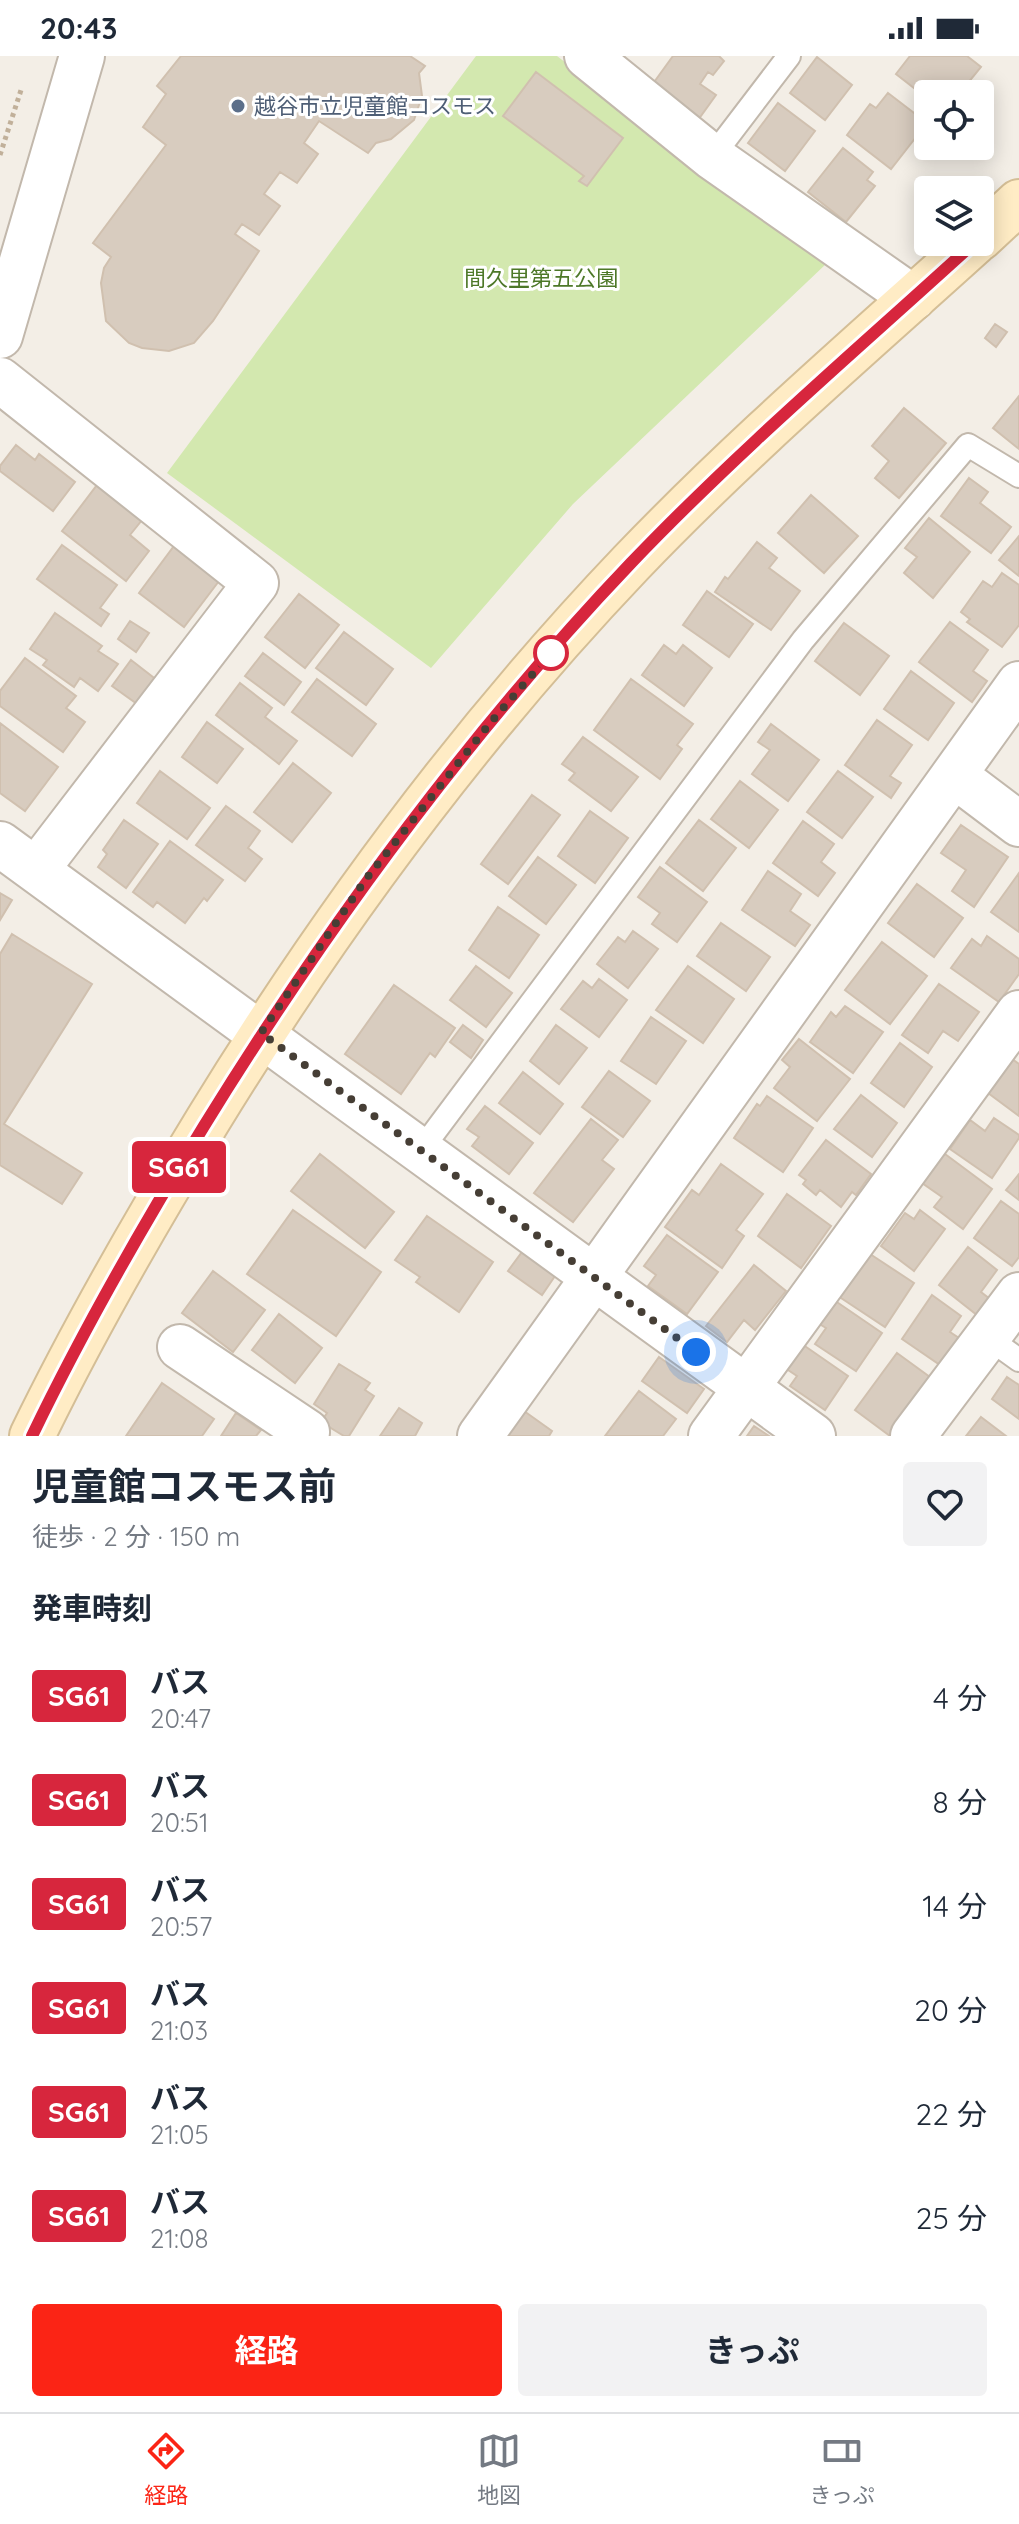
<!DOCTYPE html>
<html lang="ja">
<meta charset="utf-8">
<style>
body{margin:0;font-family:Quicksand,"Noto Sans JP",sans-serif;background:#f2f2f3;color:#1f2937;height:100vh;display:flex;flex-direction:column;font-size:30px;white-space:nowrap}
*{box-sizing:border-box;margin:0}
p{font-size:26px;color:#747a83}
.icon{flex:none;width:44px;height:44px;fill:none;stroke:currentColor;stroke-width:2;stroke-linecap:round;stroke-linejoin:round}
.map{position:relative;height:1380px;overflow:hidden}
.sheet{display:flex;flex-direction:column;background:#fff;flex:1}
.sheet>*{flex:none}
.badge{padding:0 16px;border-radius:6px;font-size:28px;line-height:52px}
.fabs{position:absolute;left:914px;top:24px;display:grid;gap:16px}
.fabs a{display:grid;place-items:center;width:80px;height:80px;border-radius:8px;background:#fff;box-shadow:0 4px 20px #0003;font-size:40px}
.you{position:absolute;width:40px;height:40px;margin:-20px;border:6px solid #fff;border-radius:50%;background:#1a73e8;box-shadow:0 0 0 12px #1a73e833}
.map>.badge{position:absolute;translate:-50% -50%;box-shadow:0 0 0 4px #fff}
h2{padding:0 32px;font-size:30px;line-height:72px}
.round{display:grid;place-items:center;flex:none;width:84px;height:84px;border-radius:8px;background:#f2f2f3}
.head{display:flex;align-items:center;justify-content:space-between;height:136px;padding:0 32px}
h1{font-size:38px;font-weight:700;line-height:60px}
.primary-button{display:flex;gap:16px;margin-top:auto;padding:16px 32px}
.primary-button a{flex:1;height:92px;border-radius:8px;background:#fb2415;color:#fff;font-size:32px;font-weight:700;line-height:92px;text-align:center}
.primary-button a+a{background:#f2f2f3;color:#1f2937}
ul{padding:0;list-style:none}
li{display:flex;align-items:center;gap:24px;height:104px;padding:0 32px}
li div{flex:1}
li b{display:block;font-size:30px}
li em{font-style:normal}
li .badge{min-width:88px;font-weight:700;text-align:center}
.status{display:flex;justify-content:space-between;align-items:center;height:56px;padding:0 40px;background:#fff;direction:ltr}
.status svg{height:22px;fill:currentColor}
.menu{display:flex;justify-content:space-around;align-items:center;height:112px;border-top:2px solid #e0e1e3;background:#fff;font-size:22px;color:#747a83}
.menu a{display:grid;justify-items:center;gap:4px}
.menu .on{color:#fb2415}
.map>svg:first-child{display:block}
.green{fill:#d3e8af}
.building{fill:#d8ccbf;stroke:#d0c0af;stroke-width:2}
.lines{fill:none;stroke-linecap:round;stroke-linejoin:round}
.lane-casing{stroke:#c2b8ac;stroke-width:26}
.street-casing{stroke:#c2b8ac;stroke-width:48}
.secondary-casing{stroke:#d4be96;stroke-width:48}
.path{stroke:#c1b09a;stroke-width:5;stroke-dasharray:4 4;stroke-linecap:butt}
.lane{stroke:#fff;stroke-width:22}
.street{stroke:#fff;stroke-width:44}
.secondary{stroke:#ffecc5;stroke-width:44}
.line-casing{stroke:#fff;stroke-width:18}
.line{stroke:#d7263d;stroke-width:12}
.walk{stroke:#463e35;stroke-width:8;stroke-dasharray:0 14.4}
.service-dot{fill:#5c6f8a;stroke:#fff;stroke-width:3}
.stop-dot{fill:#fff;stroke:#d7263d;stroke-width:4}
.labels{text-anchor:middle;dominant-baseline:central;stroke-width:6;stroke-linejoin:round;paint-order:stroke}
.service-label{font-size:22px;fill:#4e5e75;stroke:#fff;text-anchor:start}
.park-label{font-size:22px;fill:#4d7828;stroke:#fff}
</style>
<div class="status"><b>20:43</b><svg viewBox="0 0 49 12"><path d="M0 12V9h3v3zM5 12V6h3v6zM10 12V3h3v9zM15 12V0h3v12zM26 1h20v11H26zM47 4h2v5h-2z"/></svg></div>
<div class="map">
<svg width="1019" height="1380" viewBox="0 0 1019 1380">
<rect width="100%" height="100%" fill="#f3eee6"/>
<path class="green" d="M 476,0 L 557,0 L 826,208 L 573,448 L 431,612 L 167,417 Z"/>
<path class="building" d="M 181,0 L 410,0 L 425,10 L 419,17 L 422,40 L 414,64 L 391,83 L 376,87 L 368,97 L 319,65 L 304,87 L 318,98 L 297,127 L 280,116 L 264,138 L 280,150 L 259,179 L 242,168 L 235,178 L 259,195 L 213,265 L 194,287 L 169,295 L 142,292 L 129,287 L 106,265 L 101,227 L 104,212 L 111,201 L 93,187 L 166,89 L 143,71 L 166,38 L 157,30 Z
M 673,0 L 719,0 L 724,5 L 713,19 L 708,16 L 700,28 L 716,39 L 698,64 L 652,29 Z
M 910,0 L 967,0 L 981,11 L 959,38 L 928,38 L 928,43 L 896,18 Z
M 817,1 L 852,29 L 825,64 L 790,37 Z
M 536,16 L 623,82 L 587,130 L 579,125 L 584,120 L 503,60 Z
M 888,37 L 927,67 L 891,113 L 847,79 L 870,48 L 876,52 Z
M 778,47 L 815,75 L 785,115 L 748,87 Z
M 843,92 L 873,116 L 867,124 L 875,130 L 846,166 L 808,136 Z
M 995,268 L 1007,276 L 996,291 L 985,282 Z
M 1019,340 L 1019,393 L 993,372 Z
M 904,352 L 946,387 L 899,442 L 875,422 L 889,405 L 872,390 Z
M 16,389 L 35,404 L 39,398 L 75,426 L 53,455 L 0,415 L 0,410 Z
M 969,422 L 988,436 L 980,447 L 1011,471 L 991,497 L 941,460 Z
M 97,429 L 142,464 L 130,479 L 149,495 L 126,525 L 62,475 Z
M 811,439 L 858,480 L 824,517 L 778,477 Z
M 929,462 L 970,496 L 933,542 L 904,517 L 917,501 L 905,492 Z
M 1019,480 L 1019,520 L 999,504 Z
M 757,486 L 777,502 L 769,512 L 800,535 L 771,574 L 715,536 L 725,521 L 728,523 Z
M 62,489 L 117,529 L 100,552 L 109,558 L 101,570 L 37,523 Z
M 174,490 L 219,525 L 184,571 L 139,537 Z
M 1002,517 L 1019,529 L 1019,569 L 1002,591 L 967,566 L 970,563 L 961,556 L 983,525 L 992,531 Z
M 707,535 L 753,568 L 729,601 L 683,569 Z
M 299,538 L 339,569 L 305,612 L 265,581 Z
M 55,557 L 102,590 L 98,595 L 118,608 L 98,635 L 80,622 L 74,631 L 43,609 L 47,604 L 30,593 Z
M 130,565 L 149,577 L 136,596 L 118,583 Z
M 950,566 L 988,594 L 973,615 L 987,625 L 972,646 L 919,606 Z
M 844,567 L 889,600 L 860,639 L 815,605 Z
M 344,576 L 393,613 L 366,649 L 316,612 Z
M 664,589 L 676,598 L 683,589 L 712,612 L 684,650 L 642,619 Z
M 263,597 L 301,626 L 284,649 L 245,620 Z
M 25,602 L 76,640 L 66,652 L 85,666 L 63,696 L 0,650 L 0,635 Z
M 131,604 L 158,625 L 140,650 L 112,630 Z
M 911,615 L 954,647 L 928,684 L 884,653 Z
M 317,623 L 376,668 L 352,700 L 292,656 Z
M 631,623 L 693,668 L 677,689 L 682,693 L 660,723 L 594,674 Z
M 240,627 L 272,652 L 265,661 L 297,685 L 279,708 L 216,659 Z
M 877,664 L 912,689 L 890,720 L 901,727 L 891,742 L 845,709 Z
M 207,666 L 243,693 L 217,727 L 182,701 Z
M 0,667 L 58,711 L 25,755 L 0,737 Z
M 771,668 L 819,704 L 788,745 L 752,718 L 770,694 L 758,686 Z
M 583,681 L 638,721 L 611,755 L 569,724 L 575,717 L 562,708 Z
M 293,707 L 331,737 L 292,786 L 254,756 Z
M 160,715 L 210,752 L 187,783 L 137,747 Z
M 838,715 L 873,741 L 842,782 L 807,756 Z
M 740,725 L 778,754 L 749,792 L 711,763 Z
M 532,739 L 560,759 L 508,828 L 481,808 Z
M 226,750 L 260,775 L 248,792 L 262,803 L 245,825 L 196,789 Z
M 590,755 L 628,782 L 595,827 L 558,800 Z
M 124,764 L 158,788 L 126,832 L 98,811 L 107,798 L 103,794 Z
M 699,764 L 736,792 L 703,835 L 666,807 Z
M 803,765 L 834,788 L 821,806 L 835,817 L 818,840 L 773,807 Z
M 961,769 L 1008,801 L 974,851 L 952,835 L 966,814 L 941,797 Z
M 170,785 L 223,824 L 207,845 L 204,842 L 185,867 L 157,846 L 153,851 L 133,836 Z
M 538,801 L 576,829 L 546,868 L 509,840 Z
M 660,811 L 707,846 L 677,886 L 652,868 L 660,857 L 638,841 Z
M 768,815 L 801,838 L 790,855 L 810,869 L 795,890 L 742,854 Z
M 1019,817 L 1019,876 L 991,856 Z
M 917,828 L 963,862 L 934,901 L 888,867 Z
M 0,837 L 12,844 L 0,864 Z
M 498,851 L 539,879 L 509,922 L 469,894 Z
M 721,867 L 770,901 L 746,935 L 697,900 Z
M 633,875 L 658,893 L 628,932 L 597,908 L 618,881 L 625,886 Z
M 12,878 L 92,928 L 4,1068 L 82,1117 L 62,1148 L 0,1109 L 0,898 Z
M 987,880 L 1019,903 L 1019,918 L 999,946 L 951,912 L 972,883 L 981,890 Z
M 882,886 L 927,920 L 890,968 L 845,934 Z
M 476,910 L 512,937 L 486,971 L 450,944 Z
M 688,910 L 734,943 L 703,987 L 656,954 Z
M 599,923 L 627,944 L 599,981 L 561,953 L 583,925 L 592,932 Z
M 939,928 L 979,956 L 958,985 L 943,975 L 928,997 L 902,979 Z
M 394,929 L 455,972 L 435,1001 L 430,997 L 401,1038 L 345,998 Z
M 845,950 L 883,976 L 853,1017 L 810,986 L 831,956 L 836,961 Z
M 651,961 L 686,985 L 656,1028 L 621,1005 Z
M 463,969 L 483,984 L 471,1002 L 450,986 Z
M 556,969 L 587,992 L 559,1028 L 530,1005 Z
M 799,983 L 850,1023 L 817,1065 L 774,1032 L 790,1011 L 782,1004 Z
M 900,987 L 932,1011 L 904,1051 L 871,1027 Z
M 1008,1000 L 1019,1008 L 1019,1060 L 984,1034 Z
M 609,1015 L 650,1045 L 623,1081 L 582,1051 Z
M 523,1016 L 563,1048 L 540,1078 L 499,1047 Z
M 861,1039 L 897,1067 L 872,1101 L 834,1073 Z
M 767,1040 L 813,1072 L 783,1116 L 734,1082 L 757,1048 L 760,1050 Z
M 485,1050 L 533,1087 L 509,1118 L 472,1090 L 479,1081 L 467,1073 Z
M 994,1062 L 1019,1079 L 1019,1082 L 992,1122 L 950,1093 L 970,1064 L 985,1075 Z
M 591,1063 L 618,1084 L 602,1104 L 614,1113 L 573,1166 L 534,1137 Z
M 826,1084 L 871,1118 L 856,1139 L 852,1136 L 841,1151 L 820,1134 L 816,1139 L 803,1128 L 806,1124 L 799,1119 Z
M 941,1095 L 992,1133 L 963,1173 L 934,1151 L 942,1141 L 922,1127 L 929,1118 L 927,1115 Z
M 320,1098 L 394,1156 L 365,1192 L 291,1135 Z
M 721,1108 L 763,1138 L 736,1174 L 744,1180 L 722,1212 L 665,1171 L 692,1134 L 699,1139 Z
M 1019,1118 L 1019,1144 L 1006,1134 Z
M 787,1138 L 831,1170 L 801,1212 L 758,1180 Z
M 1001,1145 L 1019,1158 L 1019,1201 L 1012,1210 L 974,1182 Z
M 293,1154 L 381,1216 L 336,1280 L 247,1218 Z
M 920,1154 L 945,1173 L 914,1215 L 881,1190 L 905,1157 L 914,1163 Z
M 427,1160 L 493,1206 L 459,1256 L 416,1226 L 420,1221 L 395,1204 Z
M 667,1179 L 718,1216 L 687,1258 L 648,1230 L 656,1219 L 644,1210 Z
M 968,1191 L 997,1214 L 981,1236 L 995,1247 L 982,1263 L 939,1229 Z
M 522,1196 L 555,1220 L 542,1239 L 508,1215 Z
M 867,1196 L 914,1227 L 885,1271 L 838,1240 Z
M 754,1209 L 786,1235 L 755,1274 L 744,1264 L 727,1286 L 706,1270 Z
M 213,1215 L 265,1254 L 233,1296 L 182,1257 Z
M 932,1239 L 961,1260 L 950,1276 L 962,1284 L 943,1311 L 902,1283 Z
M 831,1242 L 882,1277 L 856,1315 L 815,1288 L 826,1272 L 816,1266 Z
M 279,1258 L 322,1292 L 295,1327 L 252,1294 Z
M 799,1286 L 848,1320 L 825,1354 L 790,1330 L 797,1320 L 782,1310 Z
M 897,1297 L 934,1324 L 893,1380 L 890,1380 L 855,1354 Z
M 659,1301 L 704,1333 L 687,1357 L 642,1325 Z
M 339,1308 L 370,1327 L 365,1334 L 374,1340 L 349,1380 L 344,1380 L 321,1366 L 327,1357 L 314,1348 Z
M 1007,1321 L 1019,1329 L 1019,1363 L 992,1343 Z
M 162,1327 L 214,1363 L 202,1380 L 126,1380 Z
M 639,1335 L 676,1363 L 663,1380 L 605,1380 Z
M 399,1352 L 422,1367 L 415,1380 L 380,1380 Z
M 524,1355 L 552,1375 L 549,1380 L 506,1380 Z
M 236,1357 L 261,1374 L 256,1380 L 221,1380 Z
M 981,1361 L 1006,1380 L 966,1380 Z
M 754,1370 L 769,1380 L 747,1380 Z"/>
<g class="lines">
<g class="lane-casing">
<path id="lane" d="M 712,101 L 789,0
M 421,1094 L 803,584 L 968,389 L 1019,420
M 987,1281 L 1019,1304"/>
</g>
<g class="street-casing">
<path id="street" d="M 587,0 L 712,101 L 913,242
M 0,280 L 82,0
M 0,324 L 256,527 L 36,814
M 954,719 L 1019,768
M 0,788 C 271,985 541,1185 813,1380
M 180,1291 L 307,1376 L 304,1380
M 480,1380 L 1019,628
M 711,1380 L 1019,957
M 913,1380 L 1019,1239"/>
</g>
<g class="secondary-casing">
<path id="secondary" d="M 980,182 L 1019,146
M 32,1380 C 85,1271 145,1167 208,1064 C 330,865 470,676 631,507 C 740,393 859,291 975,186"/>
</g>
<path class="path" d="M 0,99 L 22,31"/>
<use href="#lane" class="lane"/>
<use href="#street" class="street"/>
<use href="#secondary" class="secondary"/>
</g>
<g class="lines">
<g class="line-casing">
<path id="line" d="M 32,1380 C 83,1274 142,1171 204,1070 C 328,869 468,678 631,507 C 740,393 859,292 975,186"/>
</g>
<use href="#line" class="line"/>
<path class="walk" d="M 551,597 L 491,666 L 366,823 L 261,977 L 696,1296"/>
</g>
<circle class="service-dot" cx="238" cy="50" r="8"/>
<circle class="stop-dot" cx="551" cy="597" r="16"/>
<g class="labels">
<g class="service-label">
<text x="254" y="50">越谷市立児童館コスモス</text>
</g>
<g class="park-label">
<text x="541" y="222">間久里第五公園</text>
</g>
</g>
</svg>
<div class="fabs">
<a><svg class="icon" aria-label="locate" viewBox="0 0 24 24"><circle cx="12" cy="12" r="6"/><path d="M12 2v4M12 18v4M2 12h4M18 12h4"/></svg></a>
<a><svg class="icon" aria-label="layers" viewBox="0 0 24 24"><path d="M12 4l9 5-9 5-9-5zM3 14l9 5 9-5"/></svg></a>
</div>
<div class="you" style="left:696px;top:1296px"></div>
<b class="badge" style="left:179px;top:1111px;background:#d7263d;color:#fff">SG61</b>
</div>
<section class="sheet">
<div class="head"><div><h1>児童館コスモス前</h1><p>徒歩 · 2 分 · 150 m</p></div><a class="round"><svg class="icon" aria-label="heart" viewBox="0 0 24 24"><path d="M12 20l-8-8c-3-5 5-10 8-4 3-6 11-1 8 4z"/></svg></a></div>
<h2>発車時刻</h2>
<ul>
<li><span class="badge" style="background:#d7263d;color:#fff">SG61</span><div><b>バス</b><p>20:47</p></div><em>4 分</em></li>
<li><span class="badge" style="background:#d7263d;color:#fff">SG61</span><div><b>バス</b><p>20:51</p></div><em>8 分</em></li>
<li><span class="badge" style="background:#d7263d;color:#fff">SG61</span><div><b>バス</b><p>20:57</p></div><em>14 分</em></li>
<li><span class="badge" style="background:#d7263d;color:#fff">SG61</span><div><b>バス</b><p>21:03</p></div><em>20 分</em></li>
<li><span class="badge" style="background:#d7263d;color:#fff">SG61</span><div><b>バス</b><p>21:05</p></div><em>22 分</em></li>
<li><span class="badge" style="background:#d7263d;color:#fff">SG61</span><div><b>バス</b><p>21:08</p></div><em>25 分</em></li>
</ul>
<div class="primary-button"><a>経路</a><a>きっぷ</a></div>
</section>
<nav class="menu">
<a class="on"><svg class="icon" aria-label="directions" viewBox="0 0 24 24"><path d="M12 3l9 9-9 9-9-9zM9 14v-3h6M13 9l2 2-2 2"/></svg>経路</a>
<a><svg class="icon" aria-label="map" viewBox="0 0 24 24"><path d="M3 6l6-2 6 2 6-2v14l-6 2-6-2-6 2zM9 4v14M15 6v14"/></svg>地図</a>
<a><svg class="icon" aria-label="tickets" viewBox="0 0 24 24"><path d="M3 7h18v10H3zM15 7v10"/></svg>きっぷ</a>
</nav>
